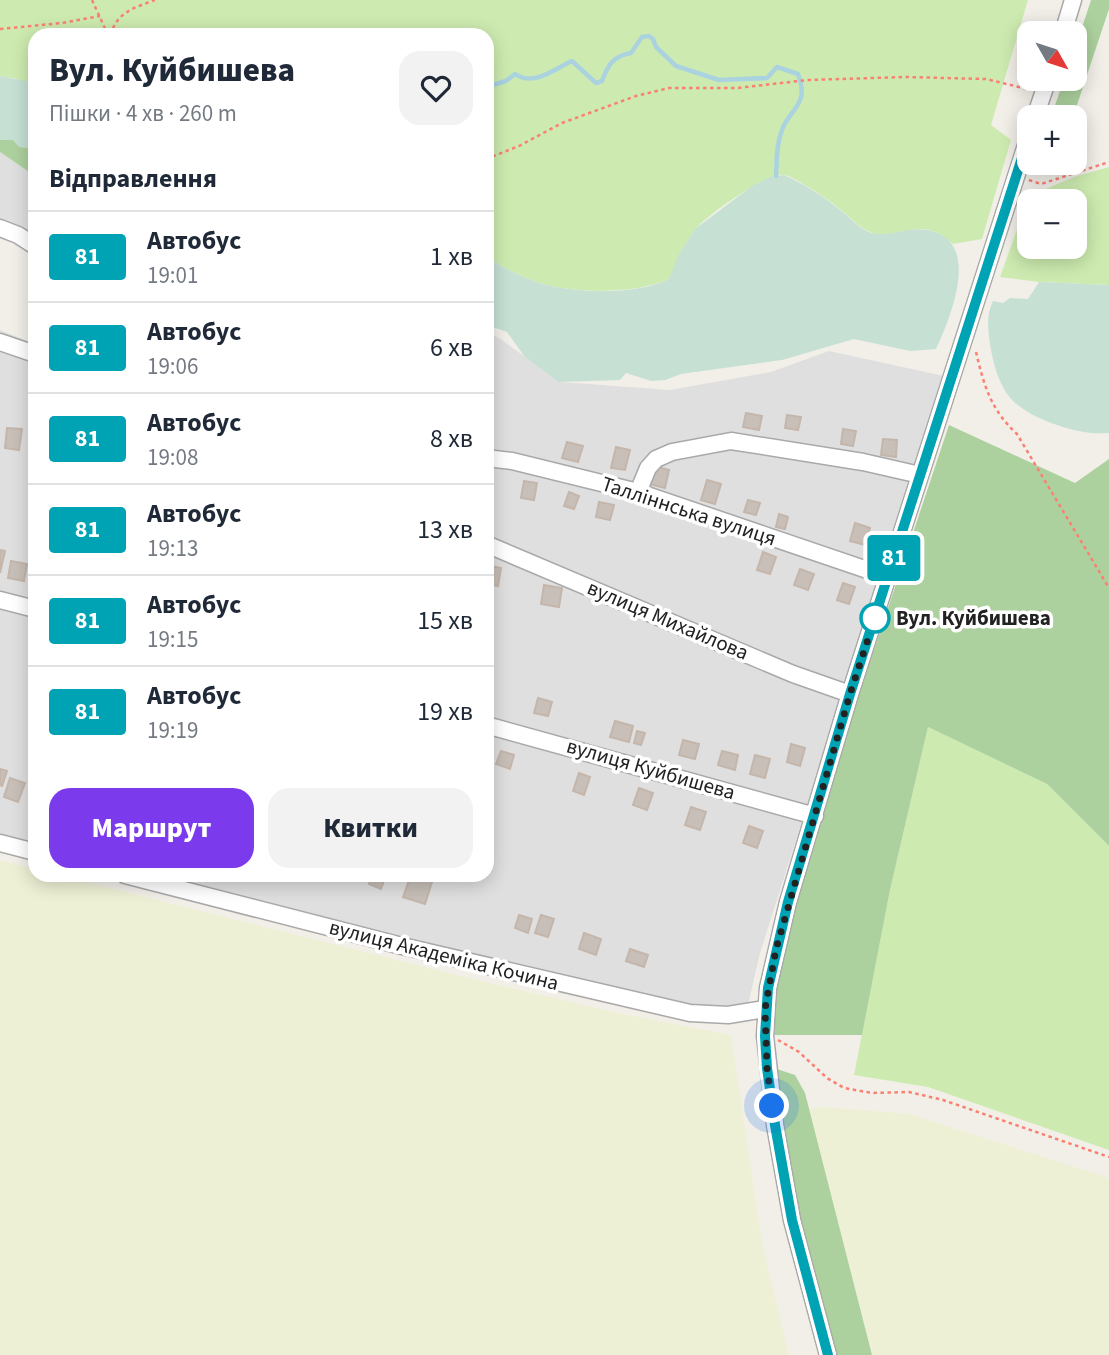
<!DOCTYPE html>
<html lang="uk">
<meta charset="utf-8">
<style>
body{margin:0;font-family:"Source Sans 3",sans-serif;background:#f2f2f3;color:#1f2937;height:100vh;display:flex;flex-direction:column;font-size:26px;white-space:nowrap}
*{box-sizing:border-box;margin:0}
p{font-size:23px;color:#747a83}
.icon{flex:none;width:38px;height:38px;fill:none;stroke:currentColor;stroke-width:2;stroke-linecap:round;stroke-linejoin:round}
.map{position:relative;flex:1;overflow:hidden}
.sheet{position:absolute;left:28px;top:28px;width:466px;height:854px;display:flex;flex-direction:column;background:#fff;border-radius:21px;box-shadow:0 4px 18px #0003}
.sheet>*{flex:none}
.badge{padding:0 14px;border-radius:5px;font-size:24px;line-height:46px}
.needle{width:46px;rotate:129deg}
.tools{position:absolute;left:1017px;top:21px;display:grid;gap:14px}
.tools a{display:grid;place-items:center;width:70px;height:70px;border-radius:14px;background:#fff;box-shadow:0 4px 18px #0003;font-size:35px}
.you{position:absolute;width:35px;height:35px;margin:-18px;border:5px solid #fff;border-radius:50%;background:#1a73e8;box-shadow:0 0 0 10px #1a73e833}
.map>.badge{position:absolute;translate:-50% -50%;box-shadow:0 0 0 4px #fff}
h2{padding:0 21px;font-size:26px;line-height:63px}
.round{display:grid;place-items:center;flex:none;width:74px;height:74px;border-radius:21px;background:#f2f2f3}
.overview{display:flex;align-items:center;justify-content:space-between;height:119px;padding:0 21px}
h1{font-size:33px;font-weight:800;line-height:52px}
.primary-button{display:flex;gap:14px;margin-top:auto;padding:14px 21px}
.primary-button a{flex:1;height:80px;border-radius:21px;background:#7c3aed;color:#fff;font-size:28px;font-weight:800;line-height:80px;text-align:center}
.primary-button a+a{background:#f2f2f3;color:#1f2937}
ul{padding:0;list-style:none}
li{display:flex;align-items:center;gap:21px;height:91px;padding:0 21px;border-top:2px solid #e0e1e3}
li div{flex:1}
li b{display:block;font-size:26px}
li em{font-style:normal}
li .badge{min-width:77px;font-weight:700;text-align:center}
.map>svg:first-child{display:block}
.residential{fill:#e0dfdf}
.farmland{fill:#eef0d5}
.grass{fill:#cdebb0;fill-rule:evenodd}
.forest{fill:#add19e}
.wetland{fill:#c6e0d4}
.lines{fill:none;stroke-linecap:round;stroke-linejoin:round}
.stream{stroke:#aad3df;stroke-width:4.5}
.building{fill:#c7bfb8;stroke:#c4b6ab;stroke-width:2}
.minor-casing{stroke:#a9a9a9;stroke-width:19}
.path{stroke:#fa8072;stroke-width:2.5;stroke-dasharray:3.5 3.5;stroke-linecap:butt}
.minor{stroke:#fff;stroke-width:16}
.line-casing{stroke:#fff;stroke-width:16}
.line{stroke:#00a3b4;stroke-width:10}
.walk{stroke:#222;stroke-width:7;stroke-dasharray:0 12.6}
.stop-dot{fill:#fff;stroke:#00a3b4;stroke-width:3.5}
.labels{text-anchor:middle;dominant-baseline:central;stroke-width:7;stroke-linejoin:round;paint-order:stroke}
.street-label{font-size:21px;fill:#222;stroke:#fff}
.stop-label{font-size:21px;font-weight:bold;fill:#222;stroke:#fff;text-anchor:start}
</style>
<div class="map">
<svg width="1109" height="1355" viewBox="0 0 1109 1355">
<rect width="100%" height="100%" fill="#f2efe9"/>
<path class="residential" d="M 0,152 L 35,176 L 35,238 L 0,222 Z
M 0,330 L 35,344 L 35,845 L 0,836 Z
M 487,333 L 499,338 L 560,382 L 670,390 L 771,372 L 829,351 L 944,376 L 760,953 L 747,1009 L 681,1007 L 430,946 L 151,875 L 486,875 Z"/>
<path class="farmland" d="M 0,860 L 35,869 L 35,875 L 58,875 L 452,974 L 618,1013 L 731,1035 L 762,1243 L 789,1355 L 0,1355 Z
M 822,1107 L 910,1114 L 1109,1178 L 1109,1355 L 872,1355 L 808,1109 Z"/>
<path class="grass" d="M 0,0 L 1028,0 L 991,125 L 1011,140 L 982,239 L 953,244 C 918,212 901,243 873,233 C 862,229 855,222 847,215 C 833,203 818,192 803,184 C 798,181 789,175 783,175 C 766,173 704,217 694,231 C 683,246 678,263 669,279 C 638,294 579,293 546,285 C 525,279 505,269 487,257 L 486,35 L 35,35 L 35,90 L 18,79 L 0,76 Z
M 1109,167 L 1109,285 L 1039,282 L 1000,277 L 1029,196 L 1074,177 ZM 1029,201 L 1074,201 L 1074,247 L 1029,247 Z
M 928,727 L 1047,784 L 1109,846 L 1109,1150 L 928,1087 L 854,1075 L 890,890 Z"/>
<path class="forest" d="M 1091,0 L 1109,0 L 1109,9 L 1073,117 L 1051,117 L 1064,79 L 1074,79 L 1075,49 Z
M 0,140 L 13,140 L 20,147 L 35,148 L 35,176 L 0,152 Z
M 1035,163 L 1059,163 L 1055,174 L 1039,174 Z
M 949,425 L 1075,483 L 1109,459 L 1109,846 L 1047,784 L 928,727 L 890,890 L 862,1035 L 772,1035 L 776,970 L 819,815 Z
M 777,1069 L 795,1075 L 805,1093 L 872,1355 L 832,1355 L 808,1273 L 777,1099 Z"/>
<path class="wetland" d="M 0,76 L 26,81 L 35,90 L 35,148 L 19,147 L 13,140 L 0,140 Z
M 784,175 C 804,184 822,195 839,209 C 849,216 857,227 869,232 C 888,239 906,226 927,230 C 983,239 951,317 936,349 L 910,351 L 854,339 L 782,360 L 681,374 L 665,380 L 651,381 L 626,373 L 620,380 L 559,382 L 525,357 L 507,332 L 487,325 L 487,257 C 505,269 525,279 546,285 C 580,293 638,295 669,279 L 679,254 L 695,229 L 752,186 L 770,177 Z
M 1039,282 L 1109,285 L 1109,433 C 1081,436 1032,420 1012,400 C 999,386 993,363 990,344 C 988,329 986,315 993,301 L 1003,303 L 1010,298 L 1028,299 Z"/>
<g class="lines">
<path class="stream" d="M 486,87 L 506,81 L 515,74 C 534,87 554,69 572,61 L 596,83 L 602,81 C 608,65 613,56 631,53 L 642,37 L 649,36 L 653,39 L 656,47 L 676,66 L 719,80 L 767,78 L 777,67 L 798,74 C 810,105 790,108 782,130 C 776,145 777,161 776,176"/>
</g>
<path class="building" d="M 746,413 L 762,416 L 759,430 L 743,427 Z
M 787,415 L 801,417 L 798,430 L 785,428 Z
M 7,428 L 22,429 L 19,450 L 5,448 Z
M 843,429 L 856,431 L 853,446 L 841,444 Z
M 883,439 L 897,440 L 896,457 L 881,455 Z
M 567,442 L 583,446 L 578,462 L 562,458 Z
M 616,447 L 630,450 L 625,470 L 611,468 Z
M 654,466 L 669,470 L 665,488 L 649,484 Z
M 707,480 L 721,484 L 715,504 L 701,500 Z
M 524,481 L 537,483 L 534,500 L 521,498 Z
M 569,492 L 579,496 L 574,509 L 564,506 Z
M 748,500 L 760,503 L 756,515 L 744,512 Z
M 599,502 L 614,505 L 610,520 L 596,517 Z
M 779,514 L 788,517 L 785,529 L 776,527 Z
M 855,523 L 870,528 L 865,545 L 850,541 Z
M 0,550 L 5,551 L 0,573 Z
M 763,552 L 776,557 L 770,574 L 757,570 Z
M 11,561 L 27,564 L 24,581 L 8,578 Z
M 486,565 L 501,568 L 498,586 L 486,584 Z
M 800,569 L 814,574 L 808,590 L 794,585 Z
M 843,583 L 855,587 L 849,604 L 837,600 Z
M 544,585 L 562,588 L 559,607 L 541,604 Z
M 538,698 L 552,702 L 548,716 L 534,713 Z
M 615,721 L 633,726 L 629,742 L 610,737 Z
M 637,731 L 645,733 L 641,745 L 634,743 Z
M 683,740 L 699,744 L 695,759 L 679,755 Z
M 791,744 L 805,748 L 800,766 L 787,762 Z
M 501,751 L 514,755 L 510,769 L 496,764 Z
M 722,751 L 738,755 L 735,770 L 718,765 Z
M 755,755 L 770,759 L 765,778 L 750,774 Z
M 0,769 L 7,771 L 2,786 L 0,785 Z
M 579,773 L 590,777 L 584,795 L 573,791 Z
M 10,778 L 25,783 L 18,802 L 4,797 Z
M 639,788 L 653,793 L 647,810 L 633,805 Z
M 691,807 L 706,812 L 700,830 L 685,825 Z
M 749,826 L 763,831 L 757,848 L 743,843 Z
M 352,875 L 365,875 L 363,881 L 351,877 Z
M 372,875 L 386,875 L 381,889 L 369,884 Z
M 411,875 L 432,882 L 425,904 L 403,897 Z
M 519,915 L 532,919 L 528,933 L 515,928 Z
M 541,915 L 554,919 L 548,937 L 535,933 Z
M 584,933 L 601,939 L 596,955 L 579,949 Z
M 630,949 L 648,955 L 644,967 L 626,961 Z"/>
<g class="lines">
<g class="minor-casing">
<path id="minor" d="M 1063,33 L 1073,0
M 1035,117 L 1048,79
M 0,228 L 18,235 L 35,246
M 0,342 L 35,354
M 486,458 L 512,461 L 638,492 L 888,577
M 638,492 L 648,468 L 656,459 L 672,452 L 731,441 L 863,462 L 920,475
M 486,544 L 793,674 L 850,694
M 0,600 L 35,609
M 486,725 L 815,816
M 0,843 L 35,852
M 125,875 L 402,946 L 690,1013 L 728,1015 L 765,1009
M 828,1355 L 792,1220 L 775,1125 L 765,1036 L 768,988 L 788,902 L 850,694 L 1029,136"/>
</g>
<path class="path" d="M 92,0 L 108,35
M 0,29 L 62,23 L 100,16
M 111,35 C 116,12 136,7 155,0
M 486,159 L 519,146 L 562,123 L 636,96 L 669,88 L 737,88 L 808,80 L 905,77 L 986,79 L 1031,90
M 1029,180 L 1041,184 L 1109,162
M 976,352 C 984,386 991,410 1017,434 L 1109,588
M 778,1040 L 799,1052 L 827,1078 L 844,1088 L 872,1093 L 909,1092 L 943,1100 L 1109,1157"/>
<use href="#minor" class="minor"/>
</g>
<g class="lines">
<g class="line-casing">
<path id="line" d="M 828,1355 L 792,1220 L 775,1125 L 767,1068 L 765,1036 L 768,988 L 788,902 L 850,694 L 1029,136"/>
</g>
<use href="#line" class="line"/>
<path class="walk" d="M 772,1106 L 767,1068 L 765,1009 L 776,949 L 850,694 L 875,618"/>
</g>
<circle class="stop-dot" cx="875" cy="618" r="14"/>
<g class="labels">
<g class="street-label">
<text transform="translate(689 511) rotate(18)">Талліннська вулиця</text>
<text transform="translate(668 620) rotate(23)">вулиця Михайлова</text>
<text transform="translate(651 769) rotate(16)">вулиця Куйбишева</text>
<text transform="translate(444 955) rotate(14)">вулиця Академіка Кочина</text>
</g>
<g class="stop-label">
<text x="896" y="618">Вул. Куйбишева</text>
</g>
</g>
</svg>
<div class="tools">
<a><svg class="needle" viewBox="-14 -14 28 28"><path d="M0-13l5 13h-10z" fill="#e53935"/><path d="M0 13l5-13h-10z" fill="#747a83"/></svg></a>
<a>+</a>
<a>−</a>
</div>
<div class="you" style="left:772px;top:1106px"></div>
<b class="badge" style="left:894px;top:558px;background:#00a3b4;color:#fff">81</b>
<section class="sheet">
<div class="overview"><div><h1>Вул. Куйбишева</h1><p>Пішки · 4 хв · 260 m</p></div><a class="round"><svg class="icon" aria-label="heart" viewBox="0 0 24 24"><path d="M12 20l-8-8c-3-5 5-10 8-4 3-6 11-1 8 4z"/></svg></a></div>
<h2>Відправлення</h2>
<ul>
<li><span class="badge" style="background:#00a3b4;color:#fff">81</span><div><b>Автобус</b><p>19:01</p></div><em>1 хв</em></li>
<li><span class="badge" style="background:#00a3b4;color:#fff">81</span><div><b>Автобус</b><p>19:06</p></div><em>6 хв</em></li>
<li><span class="badge" style="background:#00a3b4;color:#fff">81</span><div><b>Автобус</b><p>19:08</p></div><em>8 хв</em></li>
<li><span class="badge" style="background:#00a3b4;color:#fff">81</span><div><b>Автобус</b><p>19:13</p></div><em>13 хв</em></li>
<li><span class="badge" style="background:#00a3b4;color:#fff">81</span><div><b>Автобус</b><p>19:15</p></div><em>15 хв</em></li>
<li><span class="badge" style="background:#00a3b4;color:#fff">81</span><div><b>Автобус</b><p>19:19</p></div><em>19 хв</em></li>
</ul>
<div class="primary-button"><a>Маршрут</a><a>Квитки</a></div>
</section>
</div>
